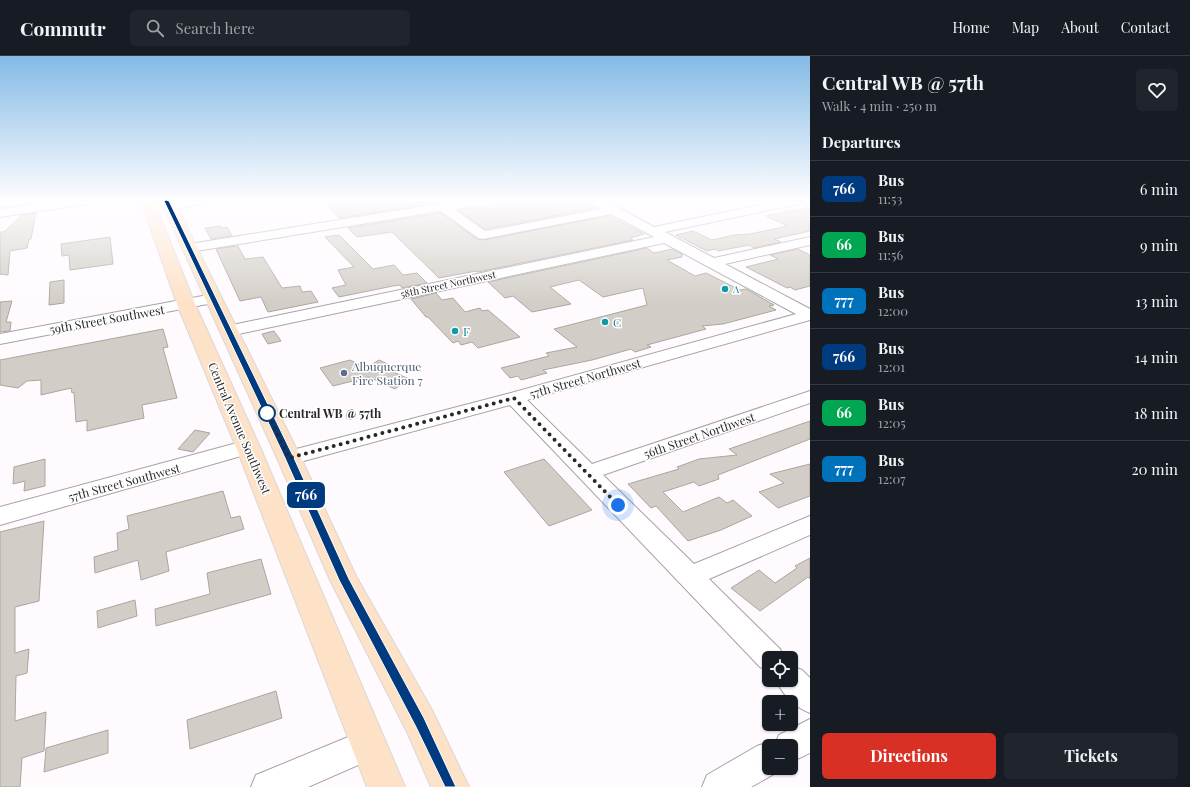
<!DOCTYPE html>
<meta charset="utf-8">
<style>
body{margin:0;font-family:"Playfair Display",serif;background:#20242c;color:#f1f3f6;height:100vh;display:flex;flex-direction:column;font-size:15px;white-space:nowrap}
*{box-sizing:border-box;margin:0}
p{font-size:13px;color:#9ea1a6}
.icon{flex:none;width:22px;height:22px;fill:none;stroke:currentColor;stroke-width:2;stroke-linecap:round;stroke-linejoin:round}
.map{position:relative;flex:1;overflow:hidden}
.side{display:flex;flex-direction:column;background:#171b24;width:380px}
.side>*{flex:none}
.badge{padding:0 8px;border-radius:6px;font-size:14px;line-height:26px}
.tools{position:absolute;left:762px;top:595px;display:grid;gap:8px}
.tools a{display:grid;place-items:center;width:36px;height:36px;border-radius:6px;background:#171b24;box-shadow:0 1px 3px #0004;font-size:20px}
.you{position:absolute;width:20px;height:20px;margin:-10px;border:3px solid #fff;border-radius:50%;background:#1a73e8;box-shadow:0 0 0 6px #1a73e833}
.map>.badge{position:absolute;translate:-50% -50%;box-shadow:0 0 0 2px #fff}
h2{padding:0 12px;font-size:15px;line-height:36px}
.round{display:grid;place-items:center;flex:none;width:42px;height:42px;border-radius:6px;background:#20242c}
.summary{display:flex;align-items:center;justify-content:space-between;height:68px;padding:0 12px}
h1{font-size:19px;font-weight:700;line-height:30px}
.button{display:flex;gap:8px;margin-top:auto;padding:8px 12px}
.button a{flex:1;height:46px;border-radius:6px;background:#d93025;color:#fff;font-size:16px;font-weight:700;line-height:46px;text-align:center}
.button a+a{background:#20242c;color:#f1f3f6}
ul{padding:0;list-style:none}
li{display:flex;align-items:center;gap:12px;height:56px;padding:0 12px;border-top:1px solid #363941}
li div{flex:1}
li b{display:block;font-size:15px}
li em{font-style:normal}
li .badge{min-width:44px;font-weight:700;text-align:center}
header{display:flex;align-items:center;gap:24px;box-sizing:border-box;height:56px;padding:0 20px;background:#171b24;border-bottom:1px solid #363941}
header strong{font-size:19px}
nav{display:flex;gap:22px;margin-inline-start:auto;font-size:14px}
.search{width:280px;height:36px;background:#20242c;display:flex;align-items:center;gap:10px;box-sizing:border-box;padding:0 14px;border-radius:6px;color:#9ea1a6;font-size:15px}
main{display:flex;flex:1;min-height:0}
.map>svg:first-child{display:block}
.building{fill:#d2cdc6;stroke:#aaa69f}
.lines{fill:none;stroke-linecap:round;stroke-linejoin:round}
.minor-casing{stroke:#a8a2a7;stroke-width:2}
.major-casing{stroke:#d8d8d8;stroke-width:2}
.minor{fill:#fff;fill-rule:evenodd}
.major{fill:#fde2c7;fill-rule:evenodd}
.line{fill:#003b80;stroke:#fff}
.walk{stroke:#292729;stroke-width:4;stroke-dasharray:0 7.2}
.culture-dot{fill:#0f9aa8;stroke:#fff;stroke-width:1.5}
.service-dot{fill:#5c6f8a;stroke:#fff;stroke-width:1.5}
.stop-dot{fill:#fff;stroke:#003b80;stroke-width:2}
.labels{text-anchor:middle;dominant-baseline:central;stroke-width:3;stroke-linejoin:round;paint-order:stroke}
.far-street-label{font-size:10px;fill:#292729;stroke:#fff}
.far-culture-label{font-size:10px;fill:#0d838f;stroke:#fff;text-anchor:start}
.street-label{font-size:12px;fill:#292729;stroke:#fff}
.culture-label{font-size:12px;fill:#0d838f;stroke:#fff;text-anchor:start}
.service-label{font-size:12px;fill:#4e5e75;stroke:#fff;text-anchor:start}
.stop-label{font-size:12px;font-weight:bold;fill:#292729;stroke:#fff;text-anchor:start}
</style>
<header>
<strong>Commutr</strong>
<div class="search"><svg class="icon" aria-label="search" viewBox="0 0 24 24"><circle cx="10" cy="10" r="6"/><path d="M15 15l6 6"/></svg>Search here</div>
<nav><a>Home</a><a>Map</a><a>About</a><a>Contact</a></nav>
</header>
<main>
<div class="map">
<svg width="810" height="731" viewBox="0 0 810 731">
<rect width="100%" height="100%" fill="#fffafe"/>
<path class="building" d="M 324,145 L 373,145 L 373,149 L 406,145 L 437,147 L 339,162 Z
M 518,145 L 584,145 L 596,152 L 485,173 L 458,154 Z
M 810,151 L 810,175 L 774,183 L 781,186 L 754,192 L 749,189 L 718,195 L 715,193 L 707,195 L 676,179 L 693,175 L 712,184 L 734,179 L 750,178 L 788,170 L 766,160 Z
M 36,157 L 31,183 L 29,183 L 27,192 L 10,195 L 8,219 L 0,218 L 0,176 L 4,176 L 22,159 Z
M 441,157 L 477,183 L 483,184 L 609,160 L 644,178 L 630,182 L 633,184 L 478,216 L 476,215 L 439,222 L 392,176 L 357,181 L 348,172 Z
M 221,170 L 222,172 L 227,171 L 232,180 L 211,183 L 205,172 Z
M 339,179 L 373,213 L 394,209 L 403,219 L 417,217 L 427,227 L 402,232 L 400,229 L 393,230 L 339,241 L 332,232 L 346,229 L 338,214 L 354,211 L 325,181 Z
M 110,181 L 113,208 L 70,214 L 69,199 L 62,200 L 61,188 Z
M 238,190 L 245,203 L 263,201 L 282,232 L 300,230 L 302,236 L 311,235 L 318,246 L 268,256 L 261,241 L 240,245 L 216,193 Z
M 647,192 L 654,197 L 672,193 L 682,198 L 682,201 L 667,204 L 695,220 L 706,217 L 740,234 L 746,233 L 774,249 L 769,250 L 776,254 L 723,268 L 702,270 L 706,273 L 647,289 L 651,291 L 635,296 L 631,293 L 592,304 L 543,314 L 547,317 L 521,324 L 518,320 L 510,322 L 501,312 L 549,300 L 546,297 L 577,291 L 554,273 L 647,249 L 643,232 L 603,241 L 579,224 L 550,231 L 571,248 L 532,256 L 513,240 L 505,242 L 488,226 Z
M 798,193 L 810,199 L 810,230 L 795,234 L 790,231 L 787,232 L 746,211 L 778,203 L 770,199 Z
M 64,224 L 64,247 L 49,249 L 50,226 Z
M 436,237 L 442,244 L 453,242 L 465,256 L 480,252 L 482,255 L 488,254 L 520,281 L 478,292 L 472,286 L 461,289 L 458,285 L 453,287 L 428,261 L 426,261 L 411,243 Z
M 12,245 L 6,266 L 11,266 L 10,275 L 0,276 L 0,246 Z
M 163,273 L 168,291 L 163,292 L 177,342 L 142,349 L 144,362 L 87,375 L 87,364 L 76,366 L 74,336 L 72,337 L 71,332 L 41,339 L 41,324 L 27,325 L 18,332 L 0,329 L 0,304 Z
M 274,275 L 281,285 L 268,288 L 262,278 Z
M 350,304 L 366,312 L 379,304 L 394,311 L 389,314 L 409,323 L 395,333 L 369,321 L 333,330 L 320,312 Z
M 810,365 L 810,383 L 718,419 L 719,423 L 699,430 L 694,426 L 663,436 L 683,456 L 719,441 L 727,447 L 733,444 L 752,460 L 721,474 L 688,485 L 656,450 L 651,452 L 628,428 L 679,413 L 677,411 L 699,403 L 737,399 L 729,393 Z
M 195,374 L 210,377 L 193,396 L 178,393 Z
M 45,403 L 45,430 L 24,435 L 25,425 L 13,428 L 14,411 Z
M 544,403 L 592,454 L 549,470 L 504,416 Z
M 810,408 L 810,440 L 778,452 L 759,436 L 784,427 L 770,418 Z
M 223,435 L 231,462 L 240,460 L 244,473 L 166,496 L 169,515 L 141,524 L 138,504 L 95,517 L 94,501 L 118,494 L 117,477 L 129,473 L 127,460 Z
M 44,465 L 39,545 L 15,551 L 15,597 L 29,593 L 27,617 L 16,620 L 15,665 L 46,656 L 44,695 L 22,702 L 20,731 L 0,731 L 0,476 Z
M 810,502 L 810,523 L 808,521 L 760,555 L 731,532 L 759,514 L 775,527 L 797,512 L 795,510 Z
M 261,503 L 271,538 L 156,570 L 155,553 L 210,538 L 207,517 Z
M 135,544 L 137,560 L 98,572 L 97,555 Z
M 276,635 L 282,662 L 190,693 L 187,664 Z
M 108,674 L 108,697 L 44,716 L 46,692 Z"/>
<g class="lines">
<g class="minor-casing">
<path id="minor" d="M 58,145 L 92,145 L 87,148 L 0,161 L 0,153 Z
M 176,145 L 208,145 L 203,148 L 169,154 L 165,153 L 163,150 L 165,147 Z
M 456,145 L 486,145 L 481,148 L 454,153 L 485,175 L 601,153 L 591,145 L 606,145 L 654,171 L 779,145 L 803,145 L 798,148 L 665,176 L 714,202 L 810,181 L 810,189 L 725,208 L 810,253 L 810,264 L 527,344 L 592,408 L 810,335 L 810,347 L 603,419 L 694,508 L 810,460 L 810,479 L 709,523 L 780,593 L 784,602 L 769,602 L 769,615 L 760,611 L 510,349 L 289,409 L 281,407 L 278,402 L 281,397 L 507,338 L 796,258 L 664,187 L 229,280 L 223,279 L 221,275 L 223,271 L 654,181 L 611,158 L 483,183 L 478,182 L 441,155 L 190,196 L 185,195 L 183,192 L 185,189 L 190,188 Z
M 213,238 L 218,240 L 221,243 L 218,246 L 0,288 L 0,278 Z
M 248,384 L 255,386 L 258,391 L 255,396 L 0,469 L 0,451 Z
M 791,610 L 802,614 L 810,622 L 810,657 C 795,651 783,639 776,624 L 791,624 Z
M 810,663 L 810,697 L 791,706 L 791,690 L 769,690 L 769,712 L 781,712 L 781,714 L 751,731 L 702,731 L 707,719 L 757,690 L 769,686 L 775,688 L 779,679 Z
M 370,672 L 381,677 L 386,688 L 381,699 L 308,731 L 251,731 L 256,719 Z"/>
</g>
<g class="major-casing">
<path id="major" d="M 141,145 L 154,145 L 195,248 L 260,391 L 405,731 L 367,731 L 236,391 L 177,248 Z
M 161,145 L 174,145 L 301,402 L 356,520 L 432,654 L 469,731 L 431,731 L 408,678 L 330,524 L 277,402 Z"/>
</g>
<use href="#minor" class="minor"/>
<use href="#major" class="major"/>
</g>
<linearGradient id="sky" x2="0" y2="1"><stop stop-color="#83bae6"/><stop offset="0.58" stop-color="#fffdff"/><stop offset="1" stop-color="#fffdff" stop-opacity="0"/></linearGradient>
<rect width="810" height="248" fill="url(#sky)"/>
<path class="line" d="M 166,144 L 169,145 L 294,402 L 349,523 L 424,662 L 456,731 L 445,731 L 416,671 L 339,524 L 285,402 L 164,145 Z"/>
<g class="lines">
<path class="walk" d="M 267,357 L 266,355 L 289,402 L 514,342 L 618,449"/>
</g>
<g class="culture-dot">
<circle cx="725" cy="233" r="4"/>
<circle cx="605" cy="266" r="4"/>
<circle cx="455" cy="275" r="4"/>
</g>
<circle class="service-dot" cx="344" cy="317" r="4"/>
<circle class="stop-dot" cx="267" cy="357" r="8"/>
<g class="labels">
<g class="far-street-label">
<text transform="translate(448 228) rotate(-12)">58th Street Northwest</text>
</g>
<g class="far-culture-label">
<text x="733" y="233">A</text>
</g>
<g class="street-label">
<text transform="translate(107 263) rotate(-10)">59th Street Southwest</text>
<text transform="translate(585 322) rotate(-16)">57th Street Northwest</text>
<text transform="translate(240 372) rotate(67)">Central Avenue Southwest</text>
<text transform="translate(699 379) rotate(-19)">56th Street Northwest</text>
<text transform="translate(124 426) rotate(-15)">57th Street Southwest</text>
</g>
<g class="culture-label">
<text x="613" y="266">C</text>
<text x="463" y="275">F</text>
</g>
<g class="service-label">
<text x="352" y="310">Albuquerque<tspan x="352" dy="14">Fire Station 7</tspan></text>
</g>
<g class="stop-label">
<text x="279" y="357">Central WB @ 57th</text>
</g>
</g>
</svg>
<div class="tools">
<a><svg class="icon" aria-label="locate" viewBox="0 0 24 24"><circle cx="12" cy="12" r="6"/><path d="M12 2v4M12 18v4M2 12h4M18 12h4"/></svg></a>
<a>+</a>
<a>−</a>
</div>
<div class="you" style="left:618px;top:449px"></div>
<b class="badge" style="left:306px;top:439px;background:#003b80;color:#fff">766</b>
</div>
<section class="side">
<div class="summary"><div><h1>Central WB @ 57th</h1><p>Walk · 4 min · 250 m</p></div><a class="round"><svg class="icon" aria-label="heart" viewBox="0 0 24 24"><path d="M12 20l-8-8c-3-5 5-10 8-4 3-6 11-1 8 4z"/></svg></a></div>
<h2>Departures</h2>
<ul>
<li><span class="badge" style="background:#003b80;color:#fff">766</span><div><b>Bus</b><p>11:53</p></div><em>6 min</em></li>
<li><span class="badge" style="background:#00a651;color:#fff">66</span><div><b>Bus</b><p>11:56</p></div><em>9 min</em></li>
<li><span class="badge" style="background:#0072bc;color:#fff">777</span><div><b>Bus</b><p>12:00</p></div><em>13 min</em></li>
<li><span class="badge" style="background:#003b80;color:#fff">766</span><div><b>Bus</b><p>12:01</p></div><em>14 min</em></li>
<li><span class="badge" style="background:#00a651;color:#fff">66</span><div><b>Bus</b><p>12:05</p></div><em>18 min</em></li>
<li><span class="badge" style="background:#0072bc;color:#fff">777</span><div><b>Bus</b><p>12:07</p></div><em>20 min</em></li>
</ul>
<div class="button"><a>Directions</a><a>Tickets</a></div>
</section>
</main>
